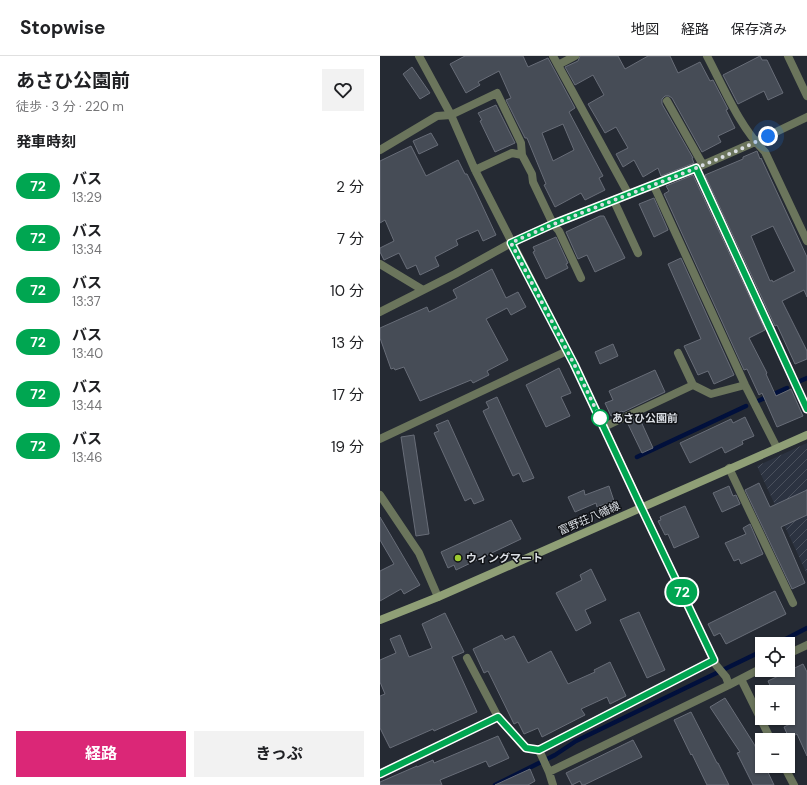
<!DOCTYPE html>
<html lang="ja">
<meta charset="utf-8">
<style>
body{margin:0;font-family:"DM Sans","Noto Sans JP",sans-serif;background:#f2f2f2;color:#202124;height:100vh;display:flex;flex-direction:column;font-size:15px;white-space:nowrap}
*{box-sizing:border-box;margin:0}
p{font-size:13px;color:#757577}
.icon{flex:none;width:22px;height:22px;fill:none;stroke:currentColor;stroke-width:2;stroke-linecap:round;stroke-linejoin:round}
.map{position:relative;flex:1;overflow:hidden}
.drawer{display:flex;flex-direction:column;background:#fff;width:380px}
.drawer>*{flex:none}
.badge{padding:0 8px;border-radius:13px;font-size:14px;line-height:26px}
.controls{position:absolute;left:375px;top:581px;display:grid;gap:8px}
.controls a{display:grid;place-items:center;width:40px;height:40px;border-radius:0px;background:#fff;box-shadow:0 1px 3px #0004;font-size:20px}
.you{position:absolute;width:20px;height:20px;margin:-10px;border:3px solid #fff;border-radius:50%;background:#1a73e8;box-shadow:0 0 0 6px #1a73e833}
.map>.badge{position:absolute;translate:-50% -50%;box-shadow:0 0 0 2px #fff}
h2{padding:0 16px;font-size:15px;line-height:36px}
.round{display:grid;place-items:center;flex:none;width:42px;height:42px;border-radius:0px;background:#f2f2f2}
.head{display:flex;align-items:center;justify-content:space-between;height:68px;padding:0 16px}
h1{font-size:19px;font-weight:700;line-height:30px}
.cta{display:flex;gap:8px;margin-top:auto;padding:8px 16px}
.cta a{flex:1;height:46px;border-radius:0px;background:#db2777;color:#fff;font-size:16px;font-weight:700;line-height:46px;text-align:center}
.cta a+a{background:#f2f2f2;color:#202124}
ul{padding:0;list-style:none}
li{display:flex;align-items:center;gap:12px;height:52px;padding:0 16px}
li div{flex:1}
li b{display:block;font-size:15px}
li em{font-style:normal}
li .badge{min-width:44px;font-weight:700;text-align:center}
header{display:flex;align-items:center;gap:24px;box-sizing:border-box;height:56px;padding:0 20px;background:#fff;border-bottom:1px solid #e0e0e0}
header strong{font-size:19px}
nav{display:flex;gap:22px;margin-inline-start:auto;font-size:14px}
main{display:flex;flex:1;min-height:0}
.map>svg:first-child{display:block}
.industrial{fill:url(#industrial-furrows)}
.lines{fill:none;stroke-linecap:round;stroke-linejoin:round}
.stream{stroke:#01103c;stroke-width:4.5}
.building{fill:#464c56;stroke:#686d78;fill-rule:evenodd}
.minor{stroke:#6b755c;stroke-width:8}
.secondary{stroke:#8f9f76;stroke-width:8}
.line-casing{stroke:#fff;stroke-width:9}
.line{stroke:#00a651;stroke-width:6}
.walk{stroke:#dadee4;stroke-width:4;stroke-dasharray:0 7.2}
.stop-dot{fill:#fff;stroke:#00a651;stroke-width:2}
.poi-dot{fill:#9dca31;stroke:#111317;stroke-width:1.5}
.labels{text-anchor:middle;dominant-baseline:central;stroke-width:3;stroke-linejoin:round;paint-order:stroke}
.stop-label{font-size:11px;font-weight:bold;fill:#dadee4;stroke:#111317;text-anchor:start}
.street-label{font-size:11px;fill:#dadee4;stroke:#111317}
.poi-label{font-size:11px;font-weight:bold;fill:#dadee4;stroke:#111317;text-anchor:start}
</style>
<header>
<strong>Stopwise</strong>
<nav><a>地図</a><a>経路</a><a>保存済み</a></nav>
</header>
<main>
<section class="drawer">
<div class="head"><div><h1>あさひ公園前</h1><p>徒歩 · 3 分 · 220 m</p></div><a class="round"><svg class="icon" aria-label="heart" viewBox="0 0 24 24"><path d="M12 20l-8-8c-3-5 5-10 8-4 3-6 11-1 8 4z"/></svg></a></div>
<h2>発車時刻</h2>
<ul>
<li><span class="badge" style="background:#00a651;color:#fff">72</span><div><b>バス</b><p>13:29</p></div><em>2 分</em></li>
<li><span class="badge" style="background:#00a651;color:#fff">72</span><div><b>バス</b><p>13:34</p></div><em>7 分</em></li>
<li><span class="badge" style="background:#00a651;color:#fff">72</span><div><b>バス</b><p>13:37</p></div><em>10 分</em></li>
<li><span class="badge" style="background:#00a651;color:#fff">72</span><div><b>バス</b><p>13:40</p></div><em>13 分</em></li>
<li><span class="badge" style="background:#00a651;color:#fff">72</span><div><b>バス</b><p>13:44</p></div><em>17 分</em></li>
<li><span class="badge" style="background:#00a651;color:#fff">72</span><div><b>バス</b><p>13:46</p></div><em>19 分</em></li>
</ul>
<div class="cta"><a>経路</a><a>きっぷ</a></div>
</section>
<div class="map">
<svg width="427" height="729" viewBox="0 0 427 729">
<defs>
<pattern id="industrial-furrows" width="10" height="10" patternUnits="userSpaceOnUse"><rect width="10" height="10" fill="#2c3341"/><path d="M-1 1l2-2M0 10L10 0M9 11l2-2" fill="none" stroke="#4a505c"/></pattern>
</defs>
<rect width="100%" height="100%" fill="#252a33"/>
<path class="industrial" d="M 427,387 L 427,518 L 377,410 Z"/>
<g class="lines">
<path class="stream" d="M 420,325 L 427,322
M 378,345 L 407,332
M 257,401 L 366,350
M 396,588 L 427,572
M 115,729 L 175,699 L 196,685 L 382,595"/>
</g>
<path class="building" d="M 85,0 L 143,0 L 148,11 L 168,2 L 195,52 L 189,56 L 223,120 L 219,122 L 225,134 L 205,144 L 201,137 L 175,151 L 164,129 L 166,128 L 147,82 L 145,82 L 126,44 L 131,42 L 119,15 L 98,26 L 100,29 L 86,37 L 70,8 ZM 183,68 L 194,94 L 173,105 L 162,77 Z
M 200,0 L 238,0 L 245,13 L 268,0 L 290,0 L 298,17 L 320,6 L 330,25 L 333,24 L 348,53 L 346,54 L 355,72 L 338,80 L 341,86 L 322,96 L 292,42 L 289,40 L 285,40 L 282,43 L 282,48 L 313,102 L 312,102 L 314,107 L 281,120 L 278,112 L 263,121 L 254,104 L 243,111 L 236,98 L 248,92 L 236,71 L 225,77 L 208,48 L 224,39 L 213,19 L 195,29 L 185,11 L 198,5 Z
M 380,0 L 382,4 L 387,4 L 403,37 L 388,44 L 384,35 L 358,48 L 343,19 Z
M 32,11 L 50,37 L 40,43 L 23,18 Z
M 116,49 L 135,87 L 115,96 L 100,65 L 102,64 L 98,57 Z
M 51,77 L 58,89 L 39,98 L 33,85 Z
M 31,90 L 46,120 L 78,104 L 85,118 L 87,118 L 95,134 L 116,179 L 103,185 L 98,174 L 76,184 L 78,189 L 55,201 L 59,210 L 40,219 L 36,209 L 27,213 L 19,197 L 4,204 L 0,196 L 0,192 L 14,185 L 5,164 L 0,167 L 0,105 Z
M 377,95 L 380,103 L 381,102 L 427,201 L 427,241 L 424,234 L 402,245 L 427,295 L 427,303 L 415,308 L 397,269 L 395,270 L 325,119 L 363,103 L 363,101 ZM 393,170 L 415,215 L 393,226 L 392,224 L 390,225 L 371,180 Z
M 313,119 L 385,274 L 369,282 L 387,317 L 386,318 L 396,340 L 411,333 L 423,360 L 397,371 L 382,337 L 379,339 L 367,313 L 364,314 L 284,138 L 289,135 L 286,130 Z
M 274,142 L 288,174 L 274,181 L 259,148 Z
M 220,160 L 224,160 L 245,202 L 215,216 L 207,199 L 198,203 L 186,176 Z
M 176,181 L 188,207 L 186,208 L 188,212 L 166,223 L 153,196 L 155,195 L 153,191 Z
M 301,202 L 354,319 L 334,328 L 328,315 L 318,319 L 304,290 L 321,283 L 288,208 Z
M 112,213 L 126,242 L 138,236 L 146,251 L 131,259 L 127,252 L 106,263 L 128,304 L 107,315 L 109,319 L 93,327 L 91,324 L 40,345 L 24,311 L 15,314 L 14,312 L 11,313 L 0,282 L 0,272 L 47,251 L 49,256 L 77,242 L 73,234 Z
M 233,288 L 238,300 L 220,308 L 215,296 Z
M 179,312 L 191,337 L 181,341 L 190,360 L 166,371 L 146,329 Z
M 275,314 L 285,336 L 243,356 L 242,355 L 231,360 L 225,347 L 233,344 L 229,335 Z
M 117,341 L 154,422 L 143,426 L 139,417 L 133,420 L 103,355 L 109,352 L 106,346 Z
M 259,361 L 273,392 L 262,397 L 247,366 Z
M 365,361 L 374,380 L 362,385 L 363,388 L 345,397 L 342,391 L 310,407 L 300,387 L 351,363 L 353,367 Z
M 68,364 L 104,444 L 94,448 L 91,442 L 85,445 L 54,377 L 59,375 L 56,369 Z
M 34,379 L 49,478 L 36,480 L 21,381 Z
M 379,427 L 390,451 L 427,434 L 427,459 L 401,471 L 425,527 L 412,533 L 365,434 Z
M 229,430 L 234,445 L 217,451 L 216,447 L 195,456 L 188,441 L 204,434 L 205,439 Z
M 349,430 L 353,440 L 356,439 L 360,448 L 342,456 L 333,437 Z
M 305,450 L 319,481 L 294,492 L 288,478 L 285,479 L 278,465 L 281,464 L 280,461 Z
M 0,461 L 40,529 L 24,538 L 21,533 L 0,545 L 0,515 L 14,508 L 0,484 Z
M 131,464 L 141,483 L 76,514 L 74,509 L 68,512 L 61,496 Z
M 370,468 L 383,498 L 361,508 L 359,503 L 354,505 L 345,487 L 366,478 L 363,472 Z
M 211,513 L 226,544 L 205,554 L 211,567 L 196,575 L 176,537 L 202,524 L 200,519 Z
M 395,535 L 406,558 L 346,588 L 340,577 L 334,580 L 328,568 Z
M 259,556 L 285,614 L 267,622 L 240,564 Z
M 65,557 L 84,596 L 72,601 L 97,656 L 54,675 L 53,673 L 10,692 L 0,672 L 0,640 L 5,638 L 0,626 L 0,604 L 16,597 L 10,583 L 20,579 L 29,601 L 52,592 L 42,568 Z
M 122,579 L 125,584 L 134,580 L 148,607 L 171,595 L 188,628 L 215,616 L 214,614 L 230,606 L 246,640 L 230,648 L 227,641 L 201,653 L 205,659 L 162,681 L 158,672 L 144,678 L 138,666 L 134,668 L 108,615 L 104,617 L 93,593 Z
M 423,608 L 427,616 L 427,700 L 417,678 L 409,682 L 404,671 L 410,668 L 408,664 L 408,636 L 393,636 L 388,625 Z
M 345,642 L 374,688 L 382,704 L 382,710 L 385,710 L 394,729 L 373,729 L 357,697 L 360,696 L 330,651 Z
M 311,656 L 337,707 L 338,707 L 349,729 L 327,729 L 312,698 L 311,699 L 294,664 Z
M 118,680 L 129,702 L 109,711 L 106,705 L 60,724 L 62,729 L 0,729 L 0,726 L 37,710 L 37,711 L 53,704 L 54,707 Z
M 253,684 L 262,701 L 204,729 L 202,729 L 200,725 L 192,729 L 186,717 Z
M 150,713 L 155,725 L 148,729 L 115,729 Z"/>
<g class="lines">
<path class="minor" d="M 39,0 L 71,59 L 95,114 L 194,308 L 336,609 L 346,621 L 349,629 L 382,612
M 173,0 L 249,139
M 327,0 C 344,32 359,70 385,96 L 427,185
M 408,0 L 427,40
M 178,9 L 195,0
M 287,45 L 323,109
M 0,94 L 57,60 L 71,59 L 117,37 L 141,87 L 142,99 L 152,118 L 153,126 L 173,168 L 179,175 L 201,222
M 316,112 L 427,353
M 95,114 L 132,97 L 142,99
M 274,130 L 365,329 L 397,392
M 234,145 L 258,197
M 0,208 L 43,234
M 0,256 L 75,218 L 131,187 L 173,168 L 316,112 L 375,86 L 427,61
M 298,297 L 313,329 L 331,338 L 365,329
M 224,371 L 313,329
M 0,383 L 187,295
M 349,412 L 413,547
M 0,439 L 39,497 L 58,541
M 408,598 L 427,589
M 87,602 L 118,661 L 145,692 L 159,694 L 169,716 L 173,729
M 361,623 L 391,684
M 159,694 L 334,604
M 404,710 L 414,729
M 169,716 L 349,629
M 0,718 L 118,661"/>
<path class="secondary" d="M 0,564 L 58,541 L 427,379"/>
</g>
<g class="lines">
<g class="line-casing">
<path id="line" d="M 0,718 L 118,661 L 146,692 L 159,694 L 334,604 L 261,451 L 194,308 L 131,187 L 173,168 L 316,112 L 427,353"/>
</g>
<use href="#line" class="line"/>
<path class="walk" d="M 220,362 L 194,308 L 131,187 C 215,148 305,121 388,80"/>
</g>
<circle class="stop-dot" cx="220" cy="362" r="8"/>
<circle class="poi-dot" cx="78" cy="502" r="4"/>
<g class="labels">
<g class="stop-label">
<text x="232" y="362">あさひ公園前</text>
</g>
<g class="street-label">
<text transform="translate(209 462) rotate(-24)">富野荘八幡線</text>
</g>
<g class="poi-label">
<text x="86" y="502">ウィングマート</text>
</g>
</g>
</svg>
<div class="controls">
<a><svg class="icon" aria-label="locate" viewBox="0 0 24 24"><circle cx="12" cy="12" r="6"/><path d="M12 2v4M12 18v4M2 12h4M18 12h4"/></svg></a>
<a>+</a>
<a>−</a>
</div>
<div class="you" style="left:388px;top:80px"></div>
<b class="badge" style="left:302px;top:536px;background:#00a651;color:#fff">72</b>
</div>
</main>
